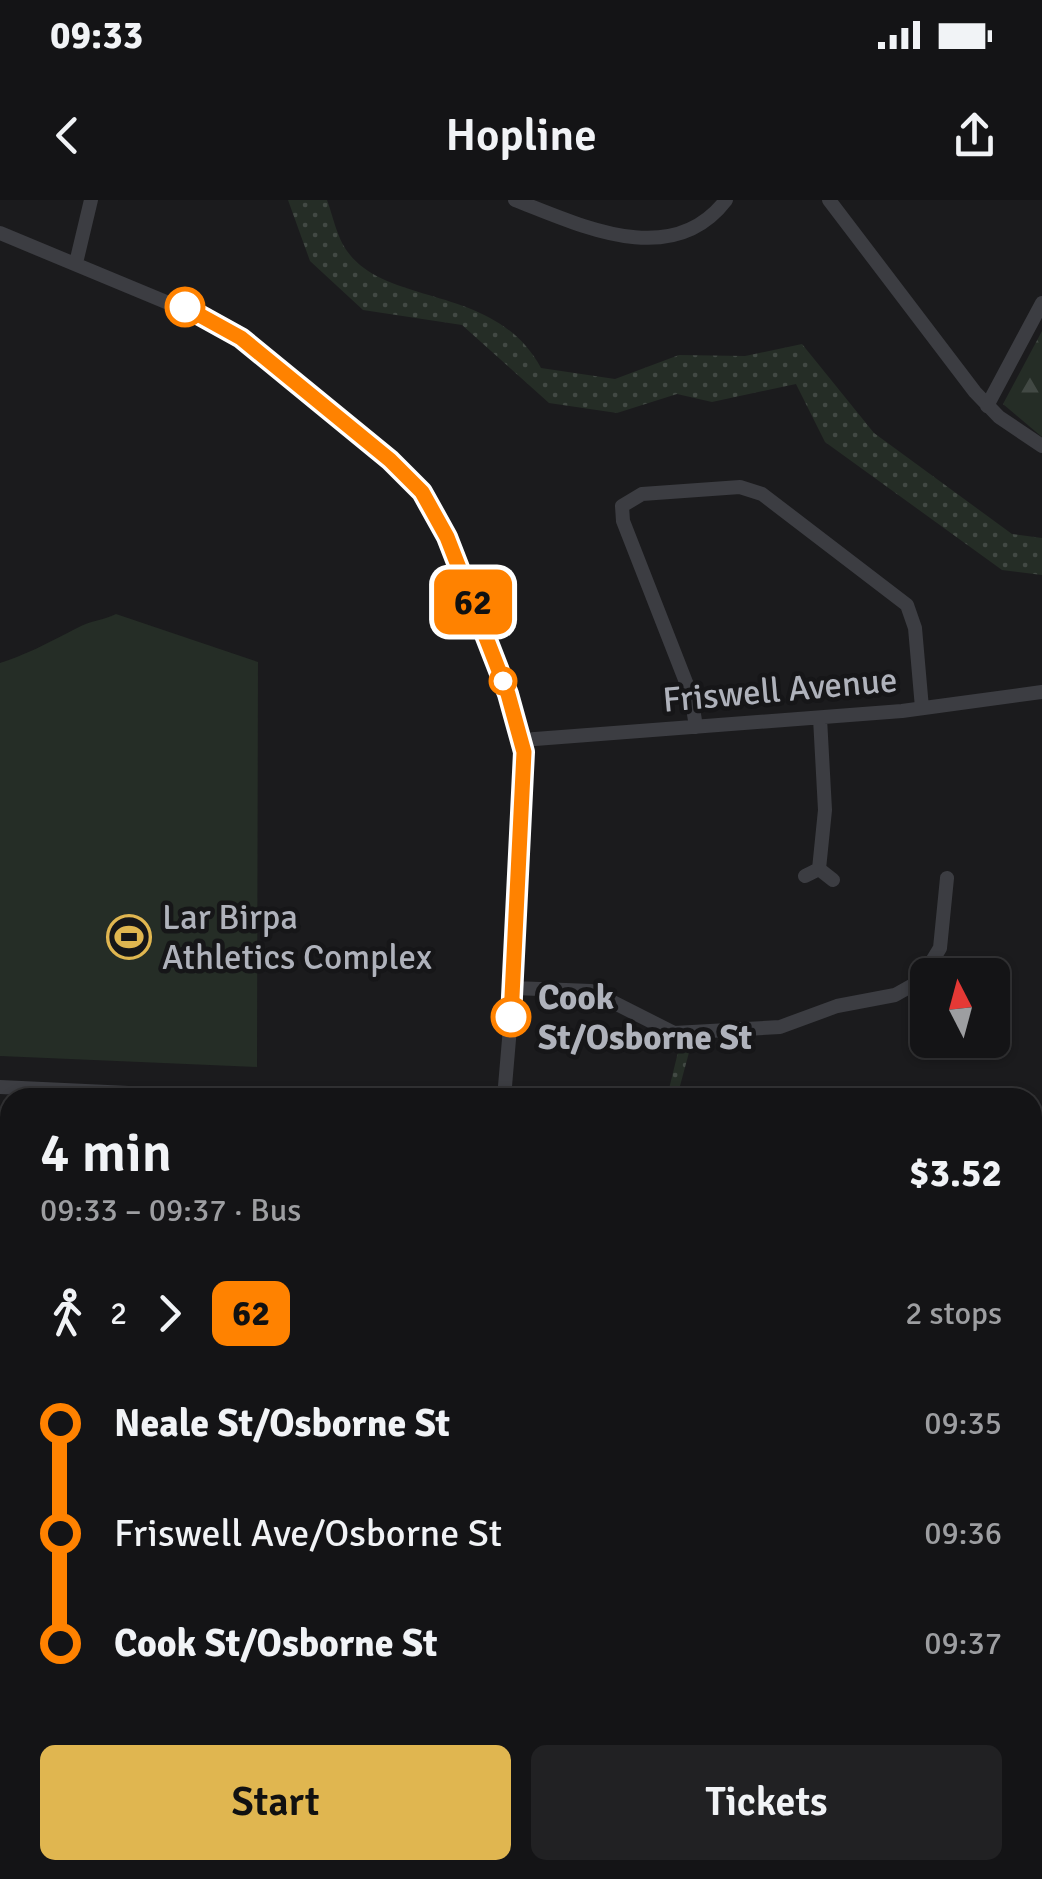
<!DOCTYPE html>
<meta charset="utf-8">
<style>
body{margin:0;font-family:Signika,sans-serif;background:#212123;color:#f1f3f6;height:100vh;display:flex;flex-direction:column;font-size:38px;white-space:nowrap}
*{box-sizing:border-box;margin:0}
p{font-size:32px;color:#9d9ea1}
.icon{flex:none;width:55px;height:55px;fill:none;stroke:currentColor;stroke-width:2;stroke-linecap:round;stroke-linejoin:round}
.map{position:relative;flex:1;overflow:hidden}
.details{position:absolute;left:0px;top:888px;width:1042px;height:792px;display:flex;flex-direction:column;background:#141416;border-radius:30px 30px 0 0;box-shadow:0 2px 8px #0004,0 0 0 2px #333335}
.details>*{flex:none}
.badge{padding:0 20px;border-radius:15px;font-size:35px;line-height:65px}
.needle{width:65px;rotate:354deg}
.controls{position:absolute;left:910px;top:758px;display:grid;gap:20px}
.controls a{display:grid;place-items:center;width:100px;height:100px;border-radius:15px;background:#141416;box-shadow:0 2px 8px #0004,0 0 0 2px #333335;font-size:50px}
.map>.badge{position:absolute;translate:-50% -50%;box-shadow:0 0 0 5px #fff}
.legs{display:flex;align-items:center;gap:15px;height:110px;padding:0 40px;font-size:32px}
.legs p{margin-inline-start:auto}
.overview{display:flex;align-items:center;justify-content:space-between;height:170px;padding:0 40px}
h1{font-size:55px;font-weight:600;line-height:75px}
.action{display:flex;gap:20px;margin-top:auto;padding:20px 40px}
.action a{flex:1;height:115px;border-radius:15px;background:#e0b650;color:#111;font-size:40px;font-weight:600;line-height:115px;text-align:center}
.action a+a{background:#212123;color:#f1f3f6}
ul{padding:0 40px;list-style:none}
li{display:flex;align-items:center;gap:35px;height:110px;font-size:38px}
li i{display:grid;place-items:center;width:15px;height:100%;margin:0 12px;background:currentColor}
li i::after{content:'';width:25px;height:25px;margin:-12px;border:8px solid;border-radius:50%;background:#141416}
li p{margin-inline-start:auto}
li:first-child i{background:linear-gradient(#0000 50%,currentColor 0)}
li:last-child i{background:linear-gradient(currentColor 50%,#0000 0)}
.status{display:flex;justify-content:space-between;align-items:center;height:70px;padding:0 50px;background:#141416;direction:ltr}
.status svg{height:28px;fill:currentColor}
header{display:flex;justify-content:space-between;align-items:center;height:130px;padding:0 40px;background:#141416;font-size:45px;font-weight:600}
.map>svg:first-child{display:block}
.grass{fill:url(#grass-dots)}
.forest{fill:url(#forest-firs)}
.pitch{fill:#252d26}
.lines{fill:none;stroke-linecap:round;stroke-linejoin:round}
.street{stroke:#3c3d42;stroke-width:14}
.line-1-casing{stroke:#fff;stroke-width:22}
.line-1{stroke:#ff8200;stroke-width:15}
.stop-1-dot{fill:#fff;stroke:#ff8200;stroke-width:5}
.labels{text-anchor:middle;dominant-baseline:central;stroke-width:9;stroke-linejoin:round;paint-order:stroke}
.street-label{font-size:35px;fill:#afb2bb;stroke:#161618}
.poi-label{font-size:35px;fill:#afb2bb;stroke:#161618;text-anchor:start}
.stop-label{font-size:35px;font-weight:bold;fill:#afb2bb;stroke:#161618;text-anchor:start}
</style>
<div class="status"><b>09:33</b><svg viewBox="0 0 49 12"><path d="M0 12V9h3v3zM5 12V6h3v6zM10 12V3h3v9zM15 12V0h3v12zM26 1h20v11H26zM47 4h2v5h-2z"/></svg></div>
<header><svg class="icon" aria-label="back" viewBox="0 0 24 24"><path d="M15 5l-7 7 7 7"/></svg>Hopline<svg class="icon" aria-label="share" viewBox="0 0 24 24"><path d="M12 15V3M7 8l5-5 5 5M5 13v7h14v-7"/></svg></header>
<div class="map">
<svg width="1042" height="1679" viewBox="0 0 1042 1679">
<defs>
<pattern id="grass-dots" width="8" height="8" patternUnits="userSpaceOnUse" patternTransform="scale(2.5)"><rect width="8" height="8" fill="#252d26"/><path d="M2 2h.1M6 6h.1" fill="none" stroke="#424944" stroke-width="1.8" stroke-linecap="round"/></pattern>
<pattern id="forest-firs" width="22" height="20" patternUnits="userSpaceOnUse" patternTransform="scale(2.5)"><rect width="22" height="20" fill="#252d26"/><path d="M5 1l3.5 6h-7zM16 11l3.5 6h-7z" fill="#424944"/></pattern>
</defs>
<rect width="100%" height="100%" fill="#1b1b1d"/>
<path class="grass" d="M 288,0 L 327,0 C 333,16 337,38 347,51 C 388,108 495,83 541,168 L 615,179 L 679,155 L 745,156 L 802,144 L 874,233 L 1012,334 L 1042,338 L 1042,375 L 1002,370 L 825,242 L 796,184 L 712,202 L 677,194 L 617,213 L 549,203 L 462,125 L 363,110 L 310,61 Z
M 680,844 L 691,845 L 677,897 L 667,897 Z
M 0,1218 L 10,1226 L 9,1273 L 0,1265 Z"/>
<path class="forest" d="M 1042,131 L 1042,237 L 1003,204 Z
M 719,1670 L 1012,1670 L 1016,1676 L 725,1679 Z"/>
<path class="pitch" d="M 116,414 L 258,462 L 257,867 L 0,856 L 0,463 C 33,452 49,442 79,427 C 90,421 104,420 116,414 Z"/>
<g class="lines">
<path class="street" d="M 515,0 C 580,25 672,71 726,0
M 829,0 L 975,192 L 999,217 L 1042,246
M 0,33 L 219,124 L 390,260 L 422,293 L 447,337 L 522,540 L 515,769 L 504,898
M 76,63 L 91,0
M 987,206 L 1042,103
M 696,527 L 691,495 L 623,321 L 622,306 L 642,294 L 740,287 L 762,294 L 907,405 L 915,428 L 922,508
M 522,540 L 902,511 L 1042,492
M 819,669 L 825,610 L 820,518
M 805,676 L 819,669 L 833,680
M 514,788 L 591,791 L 674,833 L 780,827 L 837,806 L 895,795 L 920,781 L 940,748 L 947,678
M 0,887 L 236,898
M 1032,938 L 1042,935
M 1032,1230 L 1042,1225
M 1032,1308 L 1042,1328
M 1032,1463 L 1042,1458
M 1032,1657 L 1042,1653
M 105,1670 L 115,1679
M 328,1670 L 336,1679
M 484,1670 L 491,1679"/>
</g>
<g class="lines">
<g class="line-1-casing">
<path id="line-1" d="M 185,107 L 241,138 L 390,260 L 422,292 L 447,337 L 508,494 L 524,552 L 511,817"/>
</g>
<use href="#line-1" class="line-1"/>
</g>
<defs>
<g id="stadium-ring" transform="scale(2.25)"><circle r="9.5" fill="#161618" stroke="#e0b650" stroke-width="1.5"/><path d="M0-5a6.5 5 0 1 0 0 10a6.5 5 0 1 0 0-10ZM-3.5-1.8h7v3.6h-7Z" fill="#e0b650"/></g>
</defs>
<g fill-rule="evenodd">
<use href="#stadium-ring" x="129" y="737"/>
</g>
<g class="stop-1-dot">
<circle cx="185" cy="107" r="18"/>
<circle cx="503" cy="481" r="12"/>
<circle cx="511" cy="817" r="18"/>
</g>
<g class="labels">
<g class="street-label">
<text transform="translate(780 490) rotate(-5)">Friswell Avenue</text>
</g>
<g class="poi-label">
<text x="162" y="717">Lar Birpa<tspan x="162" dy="40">Athletics Complex</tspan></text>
</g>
<g class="stop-label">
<text x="538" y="797">Cook<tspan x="538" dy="40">St/Osborne St</tspan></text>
</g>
</g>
</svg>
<div class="controls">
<a><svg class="needle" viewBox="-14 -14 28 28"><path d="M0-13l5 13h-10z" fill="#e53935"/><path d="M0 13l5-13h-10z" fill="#9d9ea1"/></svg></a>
</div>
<b class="badge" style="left:473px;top:402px;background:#ff8200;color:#111">62</b>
<section class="details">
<div class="overview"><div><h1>4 min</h1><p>09:33 – 09:37 · Bus</p></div><b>$3.52</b></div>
<div class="legs"><svg class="icon" aria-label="walk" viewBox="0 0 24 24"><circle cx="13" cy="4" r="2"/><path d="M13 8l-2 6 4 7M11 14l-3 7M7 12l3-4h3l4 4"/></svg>2<svg class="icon" aria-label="forward" viewBox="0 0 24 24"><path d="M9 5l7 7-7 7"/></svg><b class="badge" style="background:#ff8200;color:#111">62</b><p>2 stops</p></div>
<ul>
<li><i style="color:#ff8200"></i><b>Neale St/Osborne St</b><p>09:35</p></li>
<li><i style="color:#ff8200"></i><span>Friswell Ave/Osborne St</span><p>09:36</p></li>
<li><i style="color:#ff8200"></i><b>Cook St/Osborne St</b><p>09:37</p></li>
</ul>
<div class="action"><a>Start</a><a>Tickets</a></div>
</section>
</div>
